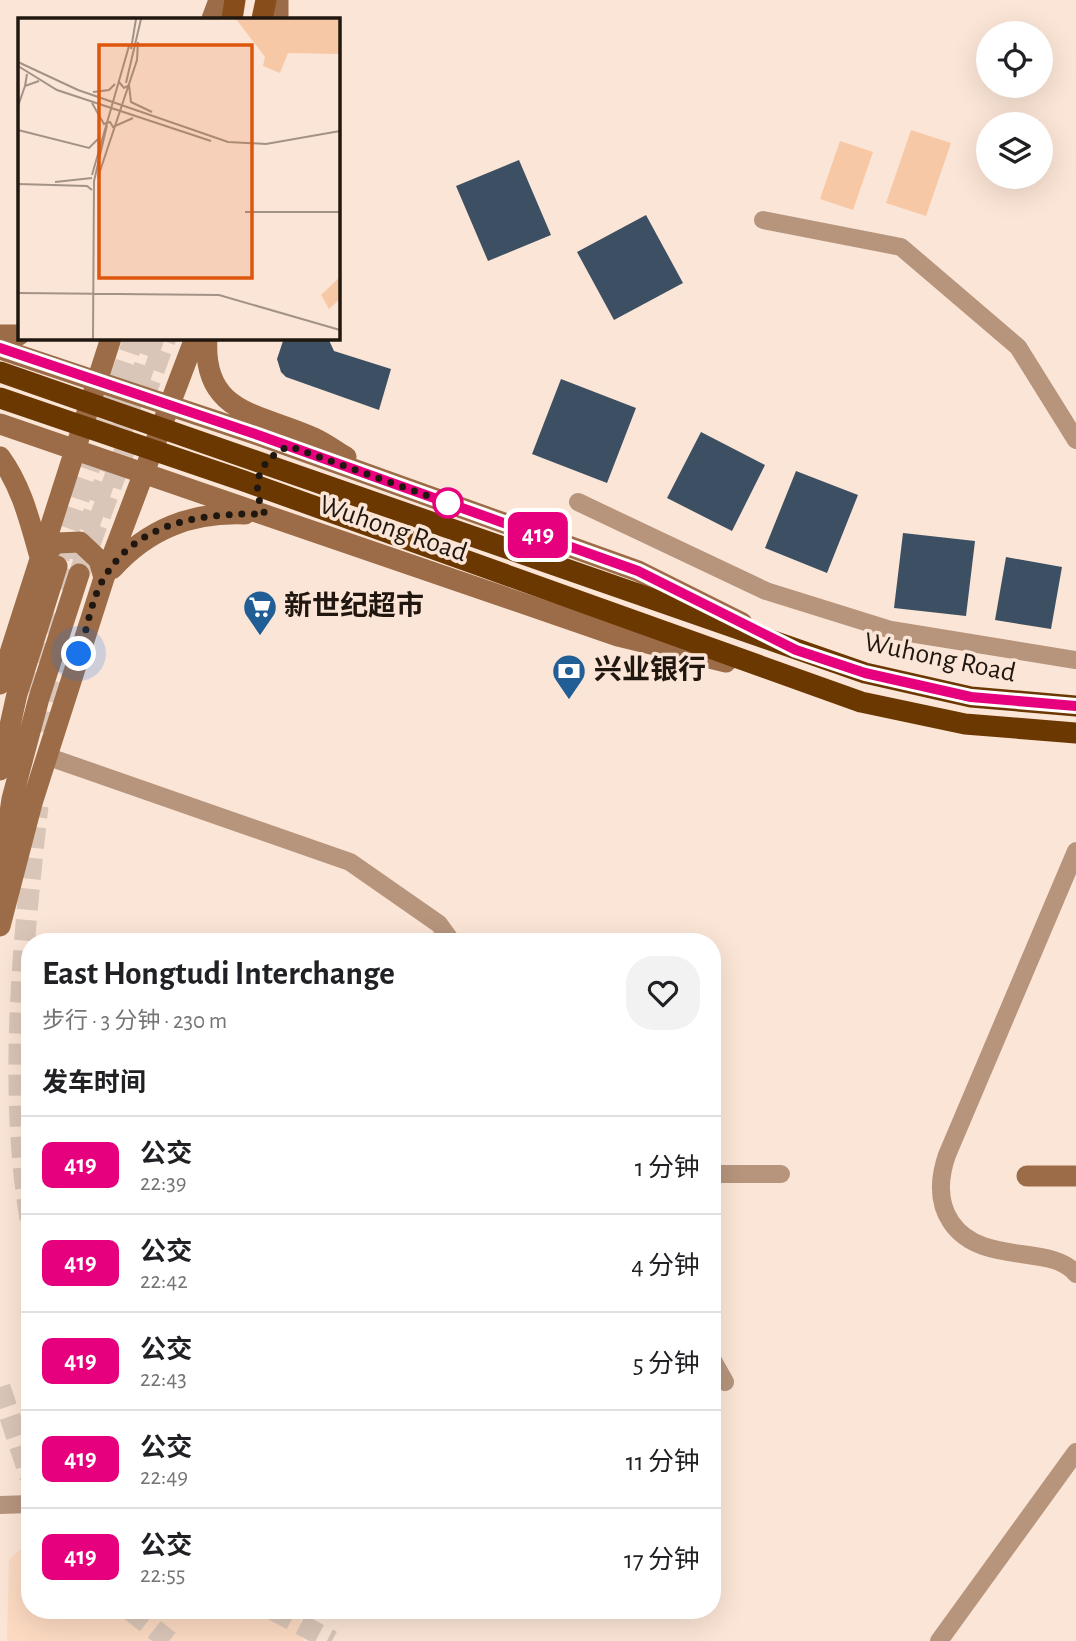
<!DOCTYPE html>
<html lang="zh">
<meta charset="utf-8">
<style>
body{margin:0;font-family:"Alegreya Sans","Noto Sans SC",sans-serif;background:#f2f2f2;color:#202124;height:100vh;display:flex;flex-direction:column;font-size:26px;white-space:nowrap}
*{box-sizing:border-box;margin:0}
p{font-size:23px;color:#757577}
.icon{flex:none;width:38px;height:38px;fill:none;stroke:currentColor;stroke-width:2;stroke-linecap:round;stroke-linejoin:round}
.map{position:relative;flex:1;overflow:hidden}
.panel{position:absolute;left:21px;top:933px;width:700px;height:686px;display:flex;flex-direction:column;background:#fff;border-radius:28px;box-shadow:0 7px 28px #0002}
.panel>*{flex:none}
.badge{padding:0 14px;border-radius:10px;font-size:24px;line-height:46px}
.tools{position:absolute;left:976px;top:21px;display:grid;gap:14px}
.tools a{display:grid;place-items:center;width:77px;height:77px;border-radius:50%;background:#fff;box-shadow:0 7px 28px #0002;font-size:35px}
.you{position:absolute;width:35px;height:35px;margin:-18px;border:5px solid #fff;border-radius:50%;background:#1a73e8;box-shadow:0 0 0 10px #1a73e833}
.map>.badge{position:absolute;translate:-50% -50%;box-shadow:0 0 0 4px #fff}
h2{padding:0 21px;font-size:26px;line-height:63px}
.round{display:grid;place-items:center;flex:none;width:74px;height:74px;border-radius:28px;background:#f2f2f2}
.head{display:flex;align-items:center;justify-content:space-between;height:119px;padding:0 21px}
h1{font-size:33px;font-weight:700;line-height:52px}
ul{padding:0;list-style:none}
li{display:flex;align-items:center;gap:21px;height:98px;padding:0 21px;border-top:2px solid #e0e0e0}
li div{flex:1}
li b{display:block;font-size:26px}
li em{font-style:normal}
li .badge{min-width:77px;font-weight:700;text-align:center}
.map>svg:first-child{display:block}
.built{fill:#fcdac2}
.green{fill:#f7c8a6}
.building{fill:#3d5063}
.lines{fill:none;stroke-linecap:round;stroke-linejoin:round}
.secondary-tunnel{stroke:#dac6b8;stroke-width:21;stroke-dasharray:21 10;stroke-linecap:butt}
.primary-tunnel{stroke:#dac6b8;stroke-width:21;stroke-dasharray:21 10;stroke-linecap:butt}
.street{stroke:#b7957d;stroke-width:18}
.secondary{stroke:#9b6c47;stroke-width:21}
.primary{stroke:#874d1a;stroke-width:21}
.highway{stroke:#6c3802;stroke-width:21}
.line-casing{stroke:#fff;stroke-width:16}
.line{stroke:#e6007e;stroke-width:10}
.walk{stroke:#201710;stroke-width:7;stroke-dasharray:0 12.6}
.stop-dot{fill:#fff;stroke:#e6007e;stroke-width:3.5}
.labels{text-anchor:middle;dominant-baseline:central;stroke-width:7;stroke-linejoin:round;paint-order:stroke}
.street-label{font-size:28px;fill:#201710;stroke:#fbe5d6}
.poi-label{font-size:28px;font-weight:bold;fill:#201710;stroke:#fbe5d6;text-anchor:start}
.inset-road{fill:none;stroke:#a39387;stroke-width:2}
.view{fill:#de560c;fill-opacity:0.15;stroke:#de560c;stroke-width:3.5}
.inset-edge{fill:none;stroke:#201710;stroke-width:3.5}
</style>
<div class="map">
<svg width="1076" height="1641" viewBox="0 0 1076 1641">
<rect width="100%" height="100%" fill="#fbe5d6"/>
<path class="built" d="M 30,1540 L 30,1610 L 299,1610 L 303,1641 L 7,1641 L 9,1560 Z"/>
<path class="green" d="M 911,130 L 951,143 L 926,216 L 886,203 Z
M 840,141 L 873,152 L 853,210 L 820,199 Z"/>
<path class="building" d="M 519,160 L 551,235 L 488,261 L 456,186 Z
M 646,215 L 683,283 L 614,320 L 577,252 Z
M 284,338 L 328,338 L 334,351 L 391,369 L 379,410 L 286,377 L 281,372 L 277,359 Z
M 561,379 L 636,408 L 607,483 L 532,454 Z
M 701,432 L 765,465 L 732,531 L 667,498 Z
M 796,471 L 858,495 L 827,573 L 765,548 Z
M 903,533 L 975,541 L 966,616 L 894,608 Z
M 1006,557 L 1062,567 L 1051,629 L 995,620 Z"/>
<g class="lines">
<path class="secondary-tunnel" d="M 70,591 L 73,572 L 154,338
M 31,693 L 52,612
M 48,733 L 61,651
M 30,1219 C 8,1083 23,942 38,806
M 0,1387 L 30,1477
M 130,1610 L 169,1641
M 273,1610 L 332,1641"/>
<path class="primary-tunnel" d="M 59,558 L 134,338
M 79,574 L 166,338"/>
<path class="street" d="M 763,220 L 901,247 L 1018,347 L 1076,440
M 578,502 L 766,591 L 891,630 L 1076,660
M 46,756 L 350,862 L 439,924 L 452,942
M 1076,851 L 947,1155 C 939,1178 937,1201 951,1222 C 981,1267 1052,1243 1076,1274
M 712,1174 L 781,1174
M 712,1359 L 725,1382
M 0,1505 L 30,1504
M 939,1641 L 1076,1452"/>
<path class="secondary" d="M 212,19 L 219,0
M 278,19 L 278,0
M 0,335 L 19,335
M 207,338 C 202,415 260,413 314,438 C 325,443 336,451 346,457
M 0,349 L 258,435 L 638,571 L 742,623
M 0,424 L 618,636 L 726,662
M 0,457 C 22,487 30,522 40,557 L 57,543 L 80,542 L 99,560 L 104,578
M 112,569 C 148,529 191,512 245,514
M 0,684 L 111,338
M 0,770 L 17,694 L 57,566
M 0,879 L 12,799 L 39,698 L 79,574
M 0,926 L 32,803 L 104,578 L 195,338
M 1027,1176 L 1076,1176"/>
<path class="primary" d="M 232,19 L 235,0
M 262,19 L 266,0"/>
<path class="highway" d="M 0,372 L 865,673 L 971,697 L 1076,706
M 0,398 L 244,481 L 861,702 L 965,724 L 1076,733"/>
</g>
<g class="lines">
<g class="line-casing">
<path id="line" d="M 0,348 L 258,435 L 638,571 L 796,650 L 865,673 L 971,697 L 1076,706"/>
</g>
<use href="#line" class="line"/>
<path class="walk" d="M 79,654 C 87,631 91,599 104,578 C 138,520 205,513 265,514 C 249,484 259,460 289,446 L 448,503"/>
</g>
<defs>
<g id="supermarket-pin" transform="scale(1.75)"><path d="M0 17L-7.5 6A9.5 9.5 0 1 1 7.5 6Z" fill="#215e95" stroke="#fbe5d6"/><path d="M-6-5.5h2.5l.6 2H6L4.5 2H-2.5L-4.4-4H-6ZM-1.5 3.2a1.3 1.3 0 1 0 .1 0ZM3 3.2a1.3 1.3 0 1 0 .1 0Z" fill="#fff"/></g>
<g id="bank-pin" transform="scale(1.75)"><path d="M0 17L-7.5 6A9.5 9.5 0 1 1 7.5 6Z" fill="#215e95" stroke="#fbe5d6"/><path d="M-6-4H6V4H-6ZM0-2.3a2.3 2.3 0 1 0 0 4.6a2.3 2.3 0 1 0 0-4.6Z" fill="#fff"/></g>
</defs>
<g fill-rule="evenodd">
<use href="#supermarket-pin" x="260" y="607"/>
<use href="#bank-pin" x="569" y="671"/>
</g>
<circle class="stop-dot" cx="448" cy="503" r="14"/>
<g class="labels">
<g class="street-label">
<text transform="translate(393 529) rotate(19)">Wuhong Road</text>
<text transform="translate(940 658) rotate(12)">Wuhong Road</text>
</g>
<g class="poi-label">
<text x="284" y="607">新世纪超市</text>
<text x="594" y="671">兴业银行</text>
</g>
</g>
<g transform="translate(18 18)">
<rect width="322" height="322" fill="#fbe5d6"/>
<path d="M 218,1 L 322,1 L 322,36 L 270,35 L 262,55 L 245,48 L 247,39 ZM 322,259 L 322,281 L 311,291 L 303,277 Z" fill="#f7c8a6"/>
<path class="inset-road" d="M 113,31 L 118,1M 0,44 L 60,72 L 210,124 L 248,126 L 322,113M 0,48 L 39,72 L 193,123M 9,56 L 7,68 L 21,63M 101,64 L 106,70 L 111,67 L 113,84 L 134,94M 108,65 L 123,1M 75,74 L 91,72 L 97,66M 74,85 L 86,106 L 92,104 L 95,109 L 115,100M 0,88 L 7,68M 0,112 L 71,130 L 80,121M 74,157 L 111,28M 80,159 L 119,42 L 120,24M 37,164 L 74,160M 0,166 L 69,168 L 74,172M 227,194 L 322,194M 0,275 L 201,277 L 322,312M 75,321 L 76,163 L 89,107"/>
<path class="view" d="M 81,27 L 234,27 L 234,260 L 81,260 Z"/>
<rect width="322" height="322" class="inset-edge"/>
</g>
</svg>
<div class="tools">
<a><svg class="icon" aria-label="locate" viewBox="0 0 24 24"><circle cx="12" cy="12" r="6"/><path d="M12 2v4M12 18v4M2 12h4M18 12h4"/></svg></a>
<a><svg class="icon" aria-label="layers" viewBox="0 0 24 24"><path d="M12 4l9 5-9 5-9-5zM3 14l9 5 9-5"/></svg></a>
</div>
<div class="you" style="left:79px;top:654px"></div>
<b class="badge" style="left:538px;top:535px;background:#e6007e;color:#fff">419</b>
<section class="panel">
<div class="head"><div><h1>East Hongtudi Interchange</h1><p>步行 · 3 分钟 · 230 m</p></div><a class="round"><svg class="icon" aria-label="heart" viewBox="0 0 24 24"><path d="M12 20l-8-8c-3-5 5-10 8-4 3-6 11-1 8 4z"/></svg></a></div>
<h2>发车时间</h2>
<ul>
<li><span class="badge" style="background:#e6007e;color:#fff">419</span><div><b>公交</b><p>22:39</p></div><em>1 分钟</em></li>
<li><span class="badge" style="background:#e6007e;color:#fff">419</span><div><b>公交</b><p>22:42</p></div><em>4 分钟</em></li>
<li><span class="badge" style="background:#e6007e;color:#fff">419</span><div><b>公交</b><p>22:43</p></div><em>5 分钟</em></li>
<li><span class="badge" style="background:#e6007e;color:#fff">419</span><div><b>公交</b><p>22:49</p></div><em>11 分钟</em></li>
<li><span class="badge" style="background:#e6007e;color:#fff">419</span><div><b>公交</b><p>22:55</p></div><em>17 分钟</em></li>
</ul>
</section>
</div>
